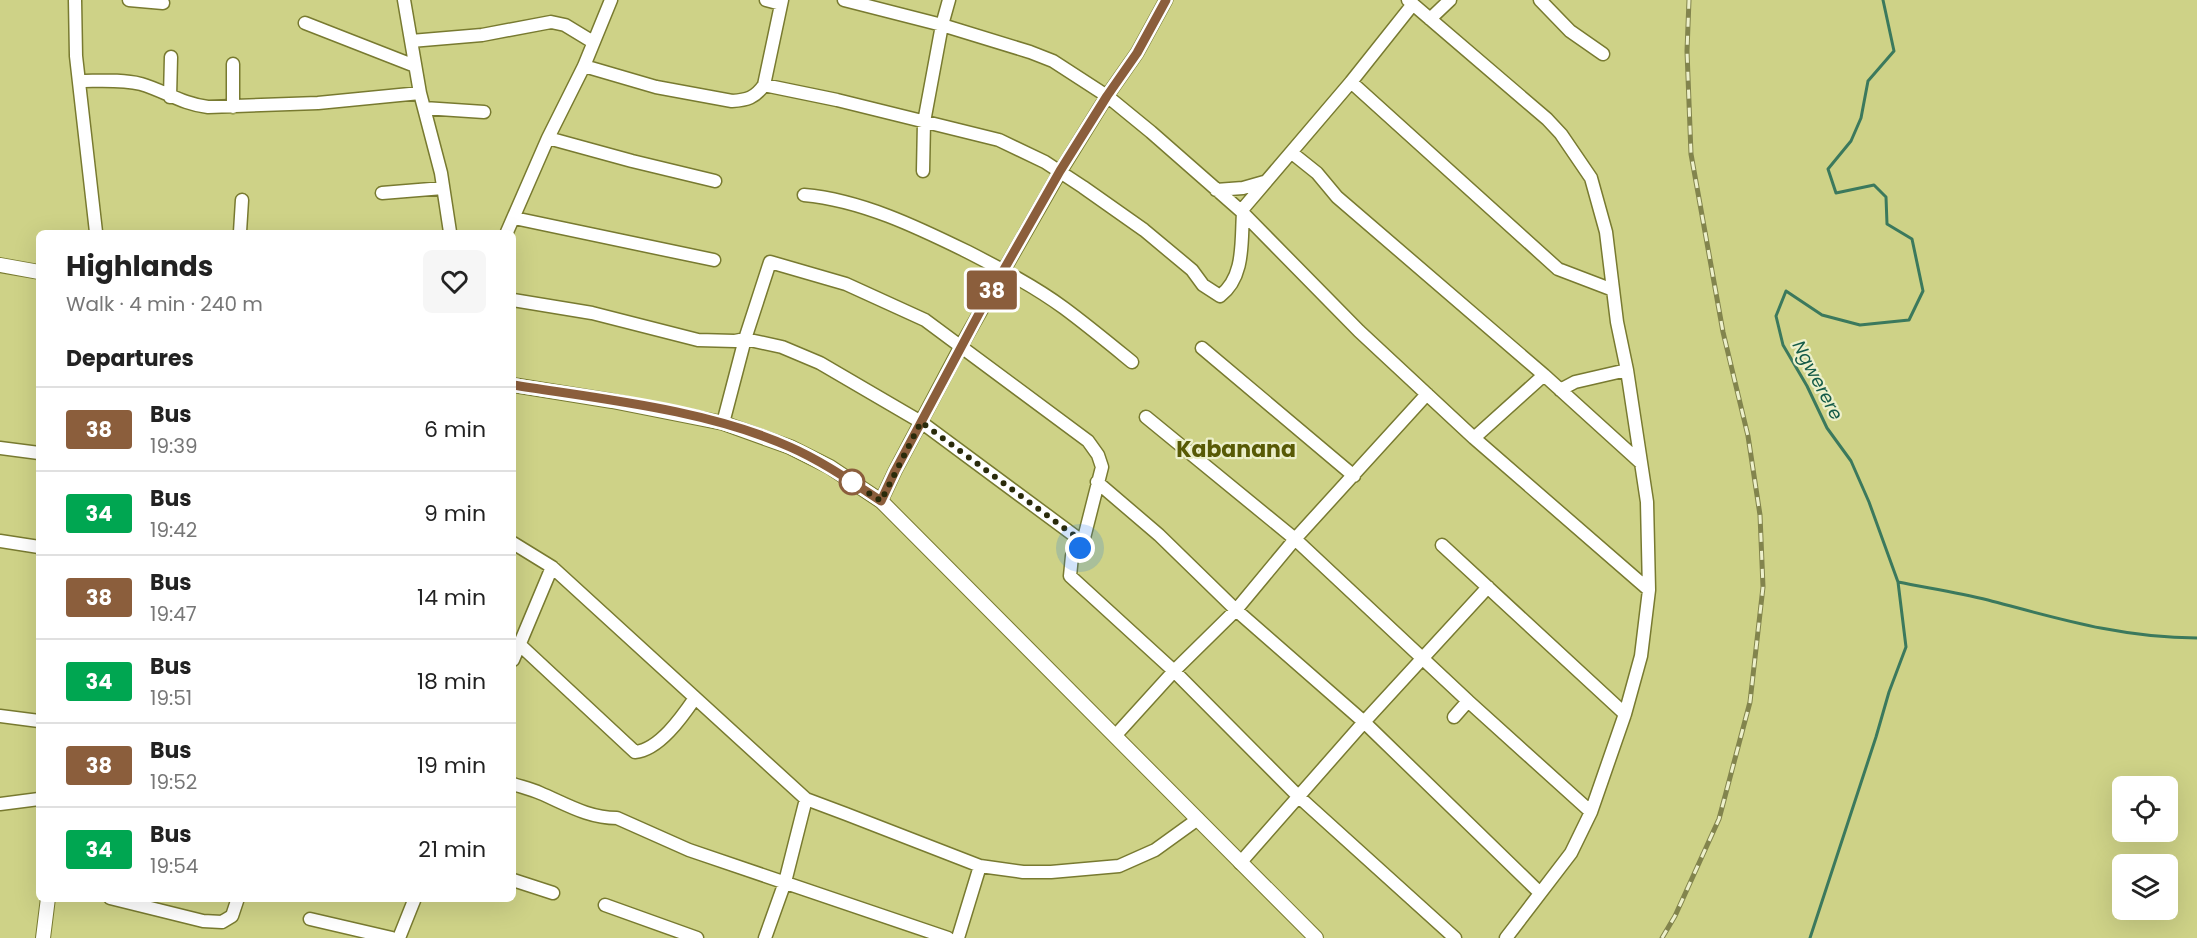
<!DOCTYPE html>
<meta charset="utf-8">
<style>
body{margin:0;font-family:Poppins,sans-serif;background:#f6f6f6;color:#222;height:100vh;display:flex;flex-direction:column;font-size:22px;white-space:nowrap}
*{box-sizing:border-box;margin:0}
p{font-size:20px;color:#767676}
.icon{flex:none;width:33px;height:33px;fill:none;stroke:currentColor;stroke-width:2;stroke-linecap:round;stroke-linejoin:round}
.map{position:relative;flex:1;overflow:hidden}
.side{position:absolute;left:36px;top:230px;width:480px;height:672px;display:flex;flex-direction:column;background:#fff;border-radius:9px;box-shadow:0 6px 24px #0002}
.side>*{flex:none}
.badge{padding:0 12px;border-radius:4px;font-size:21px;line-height:39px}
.controls{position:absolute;left:2112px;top:776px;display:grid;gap:12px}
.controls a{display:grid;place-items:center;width:66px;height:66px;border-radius:9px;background:#fff;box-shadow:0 6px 24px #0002;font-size:30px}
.you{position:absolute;width:30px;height:30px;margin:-15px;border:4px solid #fff;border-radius:50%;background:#1a73e8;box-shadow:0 0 0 9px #1a73e833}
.map>.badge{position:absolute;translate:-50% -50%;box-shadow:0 0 0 3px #fff}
h2{padding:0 30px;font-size:22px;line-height:54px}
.round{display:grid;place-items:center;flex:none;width:63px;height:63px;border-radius:9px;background:#f6f6f6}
.headline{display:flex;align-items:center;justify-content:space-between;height:102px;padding:0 30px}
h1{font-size:28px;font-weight:700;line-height:45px}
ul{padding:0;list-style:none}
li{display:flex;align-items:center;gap:18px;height:84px;padding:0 30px;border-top:2px solid #e0e0e0}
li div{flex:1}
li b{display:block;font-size:22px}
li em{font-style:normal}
li .badge{min-width:66px;font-weight:700;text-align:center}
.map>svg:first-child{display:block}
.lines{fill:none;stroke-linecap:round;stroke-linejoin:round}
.stream{stroke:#3b795d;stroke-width:3}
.minor-casing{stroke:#787a30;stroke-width:15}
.tertiary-casing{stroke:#787a30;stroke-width:16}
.minor{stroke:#fff;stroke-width:12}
.tertiary{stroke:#fff;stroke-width:14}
.rail-casing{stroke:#82844d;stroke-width:5}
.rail{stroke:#edf0cb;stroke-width:3;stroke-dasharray:9;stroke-linecap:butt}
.line-casing{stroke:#fff;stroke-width:14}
.line{stroke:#8b5e3c;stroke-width:9}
.walk{stroke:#2a2b0b;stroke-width:6;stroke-dasharray:0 10.8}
.stop-dot{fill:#fff;stroke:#8b5e3c;stroke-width:3}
.labels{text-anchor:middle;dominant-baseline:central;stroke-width:4.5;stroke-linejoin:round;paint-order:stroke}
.water-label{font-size:18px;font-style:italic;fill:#155b48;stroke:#edf0cb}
.district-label{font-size:22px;font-weight:bold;fill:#585a05;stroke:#edf0cb}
</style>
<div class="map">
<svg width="2197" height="938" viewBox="0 0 2197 938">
<rect width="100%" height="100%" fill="#ced287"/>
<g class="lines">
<path class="stream" d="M 1898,582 C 1928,588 1959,593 1988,600 C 2060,619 2122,638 2197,638
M 1810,938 L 1876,737 L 1889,692 L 1906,647 L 1898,582 L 1869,502 L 1851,461 L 1827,428 L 1807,386 L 1783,345 L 1776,316 L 1786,291 L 1822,315 L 1860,325 L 1909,320 L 1923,291 L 1912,239 L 1887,224 L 1886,197 L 1874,185 L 1836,193 L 1828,169 L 1851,141 L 1861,118 L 1868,81 L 1894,51 L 1883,0"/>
<g class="minor-casing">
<path id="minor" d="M 75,0 L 76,56 L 96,232
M 129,0 L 163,3
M 404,0 L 420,93 L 441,173 L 450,232
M 766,0 L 781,4
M 844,0 L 942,25 L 1030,52 L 1053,61 L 1107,96 L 1151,132 L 1241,211 L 1359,331 L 1474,438 L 1649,590
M 1408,0 L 1547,119 L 1561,134 L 1591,178 L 1606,232 L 1617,322 L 1627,370 L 1647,502 L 1649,590 L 1641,656 L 1625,714 L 1591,812 L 1571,853 L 1506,938
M 1540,0 L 1570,31 L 1603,54
M 1430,19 L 1450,0
M 305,23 L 415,66
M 411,41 L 482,35 L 551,22 L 565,25 L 593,42
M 233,64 L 233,107
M 584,66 L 656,87 L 732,101 C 747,100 755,98 764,85 L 837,100 L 999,140 L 1045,162 L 1083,187 L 1144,230 L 1192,270 L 1203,285 L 1220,296 C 1245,277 1241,242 1243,213
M 79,81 C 99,81 121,79 141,84 C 165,91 182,104 208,107 L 318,103 L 420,93
M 1351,82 L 1558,269 L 1613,290
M 764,85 L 782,0
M 170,97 L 171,57
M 424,108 L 484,112
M 548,138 L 632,161 L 715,181
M 1292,153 L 1317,173 L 1337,197 L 1544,375 L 1641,463
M 923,171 L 924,122 L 942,25 L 949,0
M 1216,190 L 1243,188 L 1264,182
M 382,193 L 443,188
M 804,195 C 861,200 917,227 968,252 C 1001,269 1034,286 1064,308 C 1087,325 1110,344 1132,362
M 1241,211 L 1351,82 L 1413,4
M 514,218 L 714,260
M 240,232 L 242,200
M 507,232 L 548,138 L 584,66 L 611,0
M 513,300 L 592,313 L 698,340 L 735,341 L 745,339 L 782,347 L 820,363 L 921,422 L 1083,542
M 1202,348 L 1354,476
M 1560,390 L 1575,382 L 1627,370
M 1146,417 L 1295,539 L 1468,701
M 723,423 L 745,339 L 770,262 L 846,284 L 925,320 L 1088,441 L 1098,455 L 1102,467 L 1083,542 L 1072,556 L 1070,576 L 1174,671 L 1299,797 L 1455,938
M 1474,438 L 1544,375
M 0,448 L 39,453
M 1097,482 L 1159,535 L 1236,610 L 1364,722 L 1540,893
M 881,501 L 895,471 L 961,346 L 1004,270 L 1060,172 L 1107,96 L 1137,53 L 1166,0
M 0,541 L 39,547
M 513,543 L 552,567 L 806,799 L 846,814 L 980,866 L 1023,872 L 1051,872 L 1119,866 L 1155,850 L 1198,819
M 1442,545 L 1625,714
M 513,642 L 520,645 L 635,752 C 659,750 682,717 695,698
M 513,660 L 552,567
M 0,716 L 39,721
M 1454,717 L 1468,701 L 1591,812
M 1115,736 L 1174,671 L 1236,610 L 1295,539 L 1427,394
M 513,784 C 522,787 531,789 540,793 C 566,804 588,818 617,818 L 689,850 L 948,938
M 0,804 L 39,799
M 1240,863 L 1364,722 L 1488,587
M 513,880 L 553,893
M 110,898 L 203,921 L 222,922 L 232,916 L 238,898
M 605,905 L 697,938
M 310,919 L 392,938
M 399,938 L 415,898
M 765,938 L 785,882 L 806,799
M 958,938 L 980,866"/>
</g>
<g class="tertiary-casing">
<path id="tertiary" d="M 0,265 L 39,272
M 513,385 L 612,401 L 723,423 L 790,447 L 830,467 L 881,501 L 1316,938
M 43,938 L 48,898"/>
</g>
<use href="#minor" class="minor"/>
<use href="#tertiary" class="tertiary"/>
<g class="rail-casing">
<path id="rail" d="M 1662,938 L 1675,916 L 1719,819 L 1750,702 L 1763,587 L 1760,515 L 1748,436 L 1723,332 L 1691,154 L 1687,51 L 1689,0"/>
</g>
<use href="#rail" class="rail"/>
</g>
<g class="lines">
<g class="line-casing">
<path id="line" d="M 513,385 C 602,399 708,410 790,447 C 822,461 852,482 881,501 L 895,471 L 982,308 L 1060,171 L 1107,96 L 1137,53 L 1166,0"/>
</g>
<use href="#line" class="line"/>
<path class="walk" d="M 852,482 L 847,479 L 881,501 L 921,422 L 1083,542 L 1080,548"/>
</g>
<circle class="stop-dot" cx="852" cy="482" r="12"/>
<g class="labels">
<g class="water-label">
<text transform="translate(1818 380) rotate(62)">Ngwerere</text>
</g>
<g class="district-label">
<text x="1236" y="449">Kabanana</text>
</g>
</g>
</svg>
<div class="controls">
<a><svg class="icon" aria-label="locate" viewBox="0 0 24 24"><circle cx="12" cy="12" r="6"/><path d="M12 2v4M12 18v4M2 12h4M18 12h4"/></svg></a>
<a><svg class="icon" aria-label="layers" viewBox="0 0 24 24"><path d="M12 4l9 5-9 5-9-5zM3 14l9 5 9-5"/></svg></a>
</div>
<div class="you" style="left:1080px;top:548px"></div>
<b class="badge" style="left:992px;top:290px;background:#8b5e3c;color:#fff">38</b>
<section class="side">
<div class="headline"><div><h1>Highlands</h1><p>Walk · 4 min · 240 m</p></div><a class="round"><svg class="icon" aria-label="heart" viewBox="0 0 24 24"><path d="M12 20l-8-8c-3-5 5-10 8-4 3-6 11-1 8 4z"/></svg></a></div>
<h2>Departures</h2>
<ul>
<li><span class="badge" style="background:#8b5e3c;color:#fff">38</span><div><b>Bus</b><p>19:39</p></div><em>6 min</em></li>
<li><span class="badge" style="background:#00a651;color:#fff">34</span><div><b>Bus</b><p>19:42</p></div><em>9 min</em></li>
<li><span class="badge" style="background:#8b5e3c;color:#fff">38</span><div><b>Bus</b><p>19:47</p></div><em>14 min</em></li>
<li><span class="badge" style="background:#00a651;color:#fff">34</span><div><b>Bus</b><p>19:51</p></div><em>18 min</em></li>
<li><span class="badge" style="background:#8b5e3c;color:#fff">38</span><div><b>Bus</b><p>19:52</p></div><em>19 min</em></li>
<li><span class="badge" style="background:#00a651;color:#fff">34</span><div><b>Bus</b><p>19:54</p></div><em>21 min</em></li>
</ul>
</section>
</div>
